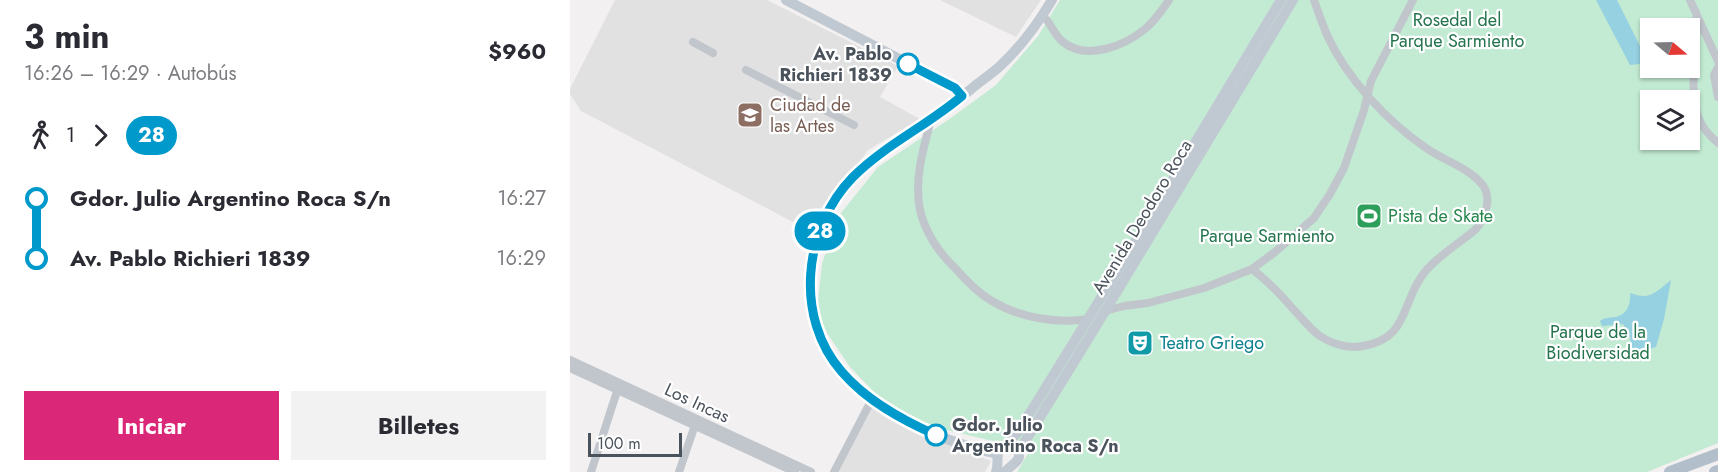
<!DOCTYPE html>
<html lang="es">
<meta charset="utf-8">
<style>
body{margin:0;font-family:Jost,sans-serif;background:#f2f2f3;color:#2b2b33;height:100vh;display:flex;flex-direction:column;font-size:22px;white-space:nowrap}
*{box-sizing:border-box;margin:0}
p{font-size:20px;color:#7c7c81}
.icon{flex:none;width:33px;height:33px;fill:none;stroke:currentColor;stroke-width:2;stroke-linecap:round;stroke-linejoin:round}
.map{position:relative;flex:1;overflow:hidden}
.details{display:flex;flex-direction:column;background:#fff;width:570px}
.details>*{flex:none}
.badge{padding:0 12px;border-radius:20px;font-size:21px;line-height:39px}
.needle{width:39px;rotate:109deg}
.buttons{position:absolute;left:1070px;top:18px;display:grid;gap:12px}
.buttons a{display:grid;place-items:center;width:60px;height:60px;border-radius:0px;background:#fff;box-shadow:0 2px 4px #0004;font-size:30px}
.scale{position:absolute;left:18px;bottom:15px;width:94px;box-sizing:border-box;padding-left:6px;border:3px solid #4a525b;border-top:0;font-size:16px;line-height:21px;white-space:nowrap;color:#4a525b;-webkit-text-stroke:4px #fff;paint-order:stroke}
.map>.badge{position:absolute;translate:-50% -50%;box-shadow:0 0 0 3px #fff}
.legs{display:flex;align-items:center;gap:9px;height:66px;padding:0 24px;font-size:20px}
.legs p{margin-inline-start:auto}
.overview{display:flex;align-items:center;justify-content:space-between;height:102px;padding:0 24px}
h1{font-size:33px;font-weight:700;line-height:45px}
.button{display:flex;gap:12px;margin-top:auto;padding:12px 24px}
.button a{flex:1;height:69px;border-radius:0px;background:#db2777;color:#fff;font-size:24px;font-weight:700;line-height:69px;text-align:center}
.button a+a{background:#f2f2f3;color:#2b2b33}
ul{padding:0 24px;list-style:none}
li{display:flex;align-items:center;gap:21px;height:60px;font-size:22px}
li i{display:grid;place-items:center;width:9px;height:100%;margin:0 8px;background:currentColor}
li i::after{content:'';width:15px;height:15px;margin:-8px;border:4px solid;border-radius:50%;background:#fff}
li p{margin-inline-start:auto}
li:first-child i{background:linear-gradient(#0000 50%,currentColor 0)}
li:last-child i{background:linear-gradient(currentColor 50%,#0000 0)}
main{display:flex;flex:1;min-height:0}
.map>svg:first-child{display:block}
.education{fill:#e2e1e1}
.green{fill:#c3ead3;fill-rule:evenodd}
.water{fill:#96d1e1}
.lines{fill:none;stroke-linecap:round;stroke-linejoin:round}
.street{stroke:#c0c6cc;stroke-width:8}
.secondary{stroke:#c0c8d1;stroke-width:10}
.primary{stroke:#b3becb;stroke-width:12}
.line-1-casing{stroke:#fff;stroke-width:14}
.line-1{stroke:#0099cb;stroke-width:9}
.stop-1-dot{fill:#fff;stroke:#0099cb;stroke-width:3}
.labels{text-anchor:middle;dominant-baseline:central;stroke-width:4.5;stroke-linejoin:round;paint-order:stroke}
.park-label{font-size:18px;fill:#23744c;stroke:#fff}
.stop-label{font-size:18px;font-weight:bold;fill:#4a525b;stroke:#fff;text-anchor:end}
.education-label{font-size:18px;fill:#785e54;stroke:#fff;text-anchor:start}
.leisure-label{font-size:18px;fill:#27864d;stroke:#fff;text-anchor:start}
.street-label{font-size:18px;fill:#4a525b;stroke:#fff}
.culture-label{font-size:18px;fill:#0d838f;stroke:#fff;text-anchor:start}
</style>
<main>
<section class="details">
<div class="overview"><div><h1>3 min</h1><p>16:26 – 16:29 · Autobús</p></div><b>$960</b></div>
<div class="legs"><svg class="icon" aria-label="walk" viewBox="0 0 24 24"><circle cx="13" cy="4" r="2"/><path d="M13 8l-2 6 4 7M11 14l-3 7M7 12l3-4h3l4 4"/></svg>1<svg class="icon" aria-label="forward" viewBox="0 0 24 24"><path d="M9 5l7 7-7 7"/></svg><b class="badge" style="background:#0099cb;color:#fff">28</b></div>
<ul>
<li><i style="color:#0099cb"></i><b>Gdor. Julio Argentino Roca S/n</b><p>16:27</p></li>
<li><i style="color:#0099cb"></i><b>Av. Pablo Richieri 1839</b><p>16:29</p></li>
</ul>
<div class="button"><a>Iniciar</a><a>Billetes</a></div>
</section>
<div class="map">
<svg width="1148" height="472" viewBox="0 0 1148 472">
<rect width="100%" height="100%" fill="#f2f0f0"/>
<path class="education" d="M 45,0 L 197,0 L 328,66 L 310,97 L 350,119 L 298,150 L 260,203 L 244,233 L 11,111 L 0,94 L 0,89 Z
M 370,0 L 471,0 L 446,37 Z
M 300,404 L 345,431 L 421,461 L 415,472 L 266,472 Z"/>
<path class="green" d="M 490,0 L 1148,0 L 1148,443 L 1077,472 L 447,472 L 460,450 L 352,424 L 307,395 L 280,367 L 257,333 L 247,309 L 252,264 L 267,218 L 308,167 L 381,118 L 426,85 L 468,36 ZM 1080,28 L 1119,28 L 1119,68 L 1080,68 ZM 1080,100 L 1119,100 L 1119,140 L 1080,140 Z"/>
<path class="water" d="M 1026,0 L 1047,0 L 1075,56 L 1070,64 L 1060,65 Z
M 1101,280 L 1094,319 L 1086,347 L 1070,352 L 1061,347 L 1060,337 L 1053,324 L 1032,326 L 1030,321 C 1036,317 1038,318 1045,317 C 1057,315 1061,304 1060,293 C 1080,301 1086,292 1101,280 Z"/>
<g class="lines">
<path class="street" d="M 1120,0 L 1148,61
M 1126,12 L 1127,22 C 1126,50 1118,96 1130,121 C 1134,130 1141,137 1148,143
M 473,16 C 481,23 484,35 493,42 C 517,61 554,46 575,29 C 585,21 592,10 599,0
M 123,42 L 143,53
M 1148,67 L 1144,75 L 1148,97
M 176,70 L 284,125
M 361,120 C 353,149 344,180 350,210 C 355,232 369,253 385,268 C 396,280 408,293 422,301 C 450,318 488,324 519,319
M 682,269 C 698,281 711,295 724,310 C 732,318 740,329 750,336 C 762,344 779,349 793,346 C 839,339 831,302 854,273 C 867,256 889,244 906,229 C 916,217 923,196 911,183 C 897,167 873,160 856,148 C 817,121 777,79 757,35 C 752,23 748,12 744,0
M 535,311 L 554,306 L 578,303 L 634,288 L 682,269 L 705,252 L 744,218 L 760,194 L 774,168 L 794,110 L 801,81 L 843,0
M 0,360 L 241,472
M 0,368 L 225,472
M 21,472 L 49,385
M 109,472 L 126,422
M 264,472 L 302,399"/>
<path class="secondary" d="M 216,0 L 385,88 L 392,96
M 437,444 L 448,432 C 538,289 624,144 711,0
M 449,451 L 520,336 L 723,0
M 427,454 C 361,438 285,407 253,342 C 242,320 240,295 242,271 C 247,193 302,160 360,120 C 374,111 387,100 400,90 C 409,82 420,75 429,67 C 450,48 467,25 482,0
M 426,472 C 429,464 426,456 429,449
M 435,472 C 442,463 456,460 445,447"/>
<path class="primary" d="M 1100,472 L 1148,454
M 1145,472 L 1148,471"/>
</g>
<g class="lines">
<g class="line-1-casing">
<path id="line-1" d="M 338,64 L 385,88 L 392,96 C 358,125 315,145 283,177 C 233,228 224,318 272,372 C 297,401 332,420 366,435"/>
</g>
<use href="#line-1" class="line-1"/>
</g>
<defs>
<g id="university-square" transform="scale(1.35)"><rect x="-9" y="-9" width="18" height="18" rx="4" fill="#8d6e63" stroke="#fff"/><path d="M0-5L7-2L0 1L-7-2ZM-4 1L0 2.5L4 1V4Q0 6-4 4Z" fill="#fff"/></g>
<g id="stadium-square" transform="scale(1.35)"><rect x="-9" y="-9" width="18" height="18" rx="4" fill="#2e9e5b" stroke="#fff"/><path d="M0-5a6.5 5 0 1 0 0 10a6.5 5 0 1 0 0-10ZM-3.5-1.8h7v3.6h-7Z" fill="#fff"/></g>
<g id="theatre-square" transform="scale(1.35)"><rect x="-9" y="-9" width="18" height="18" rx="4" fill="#0f9aa8" stroke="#fff"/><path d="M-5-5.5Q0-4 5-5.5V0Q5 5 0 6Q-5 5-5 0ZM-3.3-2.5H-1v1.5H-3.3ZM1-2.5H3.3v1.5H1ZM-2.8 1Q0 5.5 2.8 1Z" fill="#fff"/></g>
</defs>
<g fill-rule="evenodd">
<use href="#university-square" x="180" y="115"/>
<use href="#stadium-square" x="799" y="216"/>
<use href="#theatre-square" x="570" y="343"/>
</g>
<g class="stop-1-dot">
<circle cx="338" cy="64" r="10"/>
<circle cx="366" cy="435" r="10"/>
</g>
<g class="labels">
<g class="park-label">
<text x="887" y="20">Rosedal del<tspan x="887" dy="21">Parque Sarmiento</tspan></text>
<text x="697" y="236">Parque Sarmiento</text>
<text x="1028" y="332">Parque de la<tspan x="1028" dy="21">Biodiversidad</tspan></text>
</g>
<g class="stop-label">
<text x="322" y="54">Av. Pablo<tspan x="322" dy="21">Richieri 1839</tspan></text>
<text x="382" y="425" text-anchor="start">Gdor. Julio<tspan x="382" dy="21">Argentino Roca S/n</tspan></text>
</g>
<g class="education-label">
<text x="200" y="105">Ciudad de<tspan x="200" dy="21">las Artes</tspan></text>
</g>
<g class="leisure-label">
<text x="818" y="216">Pista de Skate</text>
</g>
<g class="street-label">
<text transform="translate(572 217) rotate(-59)">Avenida Deodoro Roca</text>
<text transform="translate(127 403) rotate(25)">Los Incas</text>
</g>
<g class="culture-label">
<text x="590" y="343">Teatro Griego</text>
</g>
</g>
</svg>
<div class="buttons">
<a><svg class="needle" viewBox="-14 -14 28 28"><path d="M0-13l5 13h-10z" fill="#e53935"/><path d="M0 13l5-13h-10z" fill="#7c7c81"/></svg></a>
<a><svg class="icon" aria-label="layers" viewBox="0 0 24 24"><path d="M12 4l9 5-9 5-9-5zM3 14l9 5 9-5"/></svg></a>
</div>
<div class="scale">100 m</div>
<b class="badge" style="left:250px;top:231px;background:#0099cb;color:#fff">28</b>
</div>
</main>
